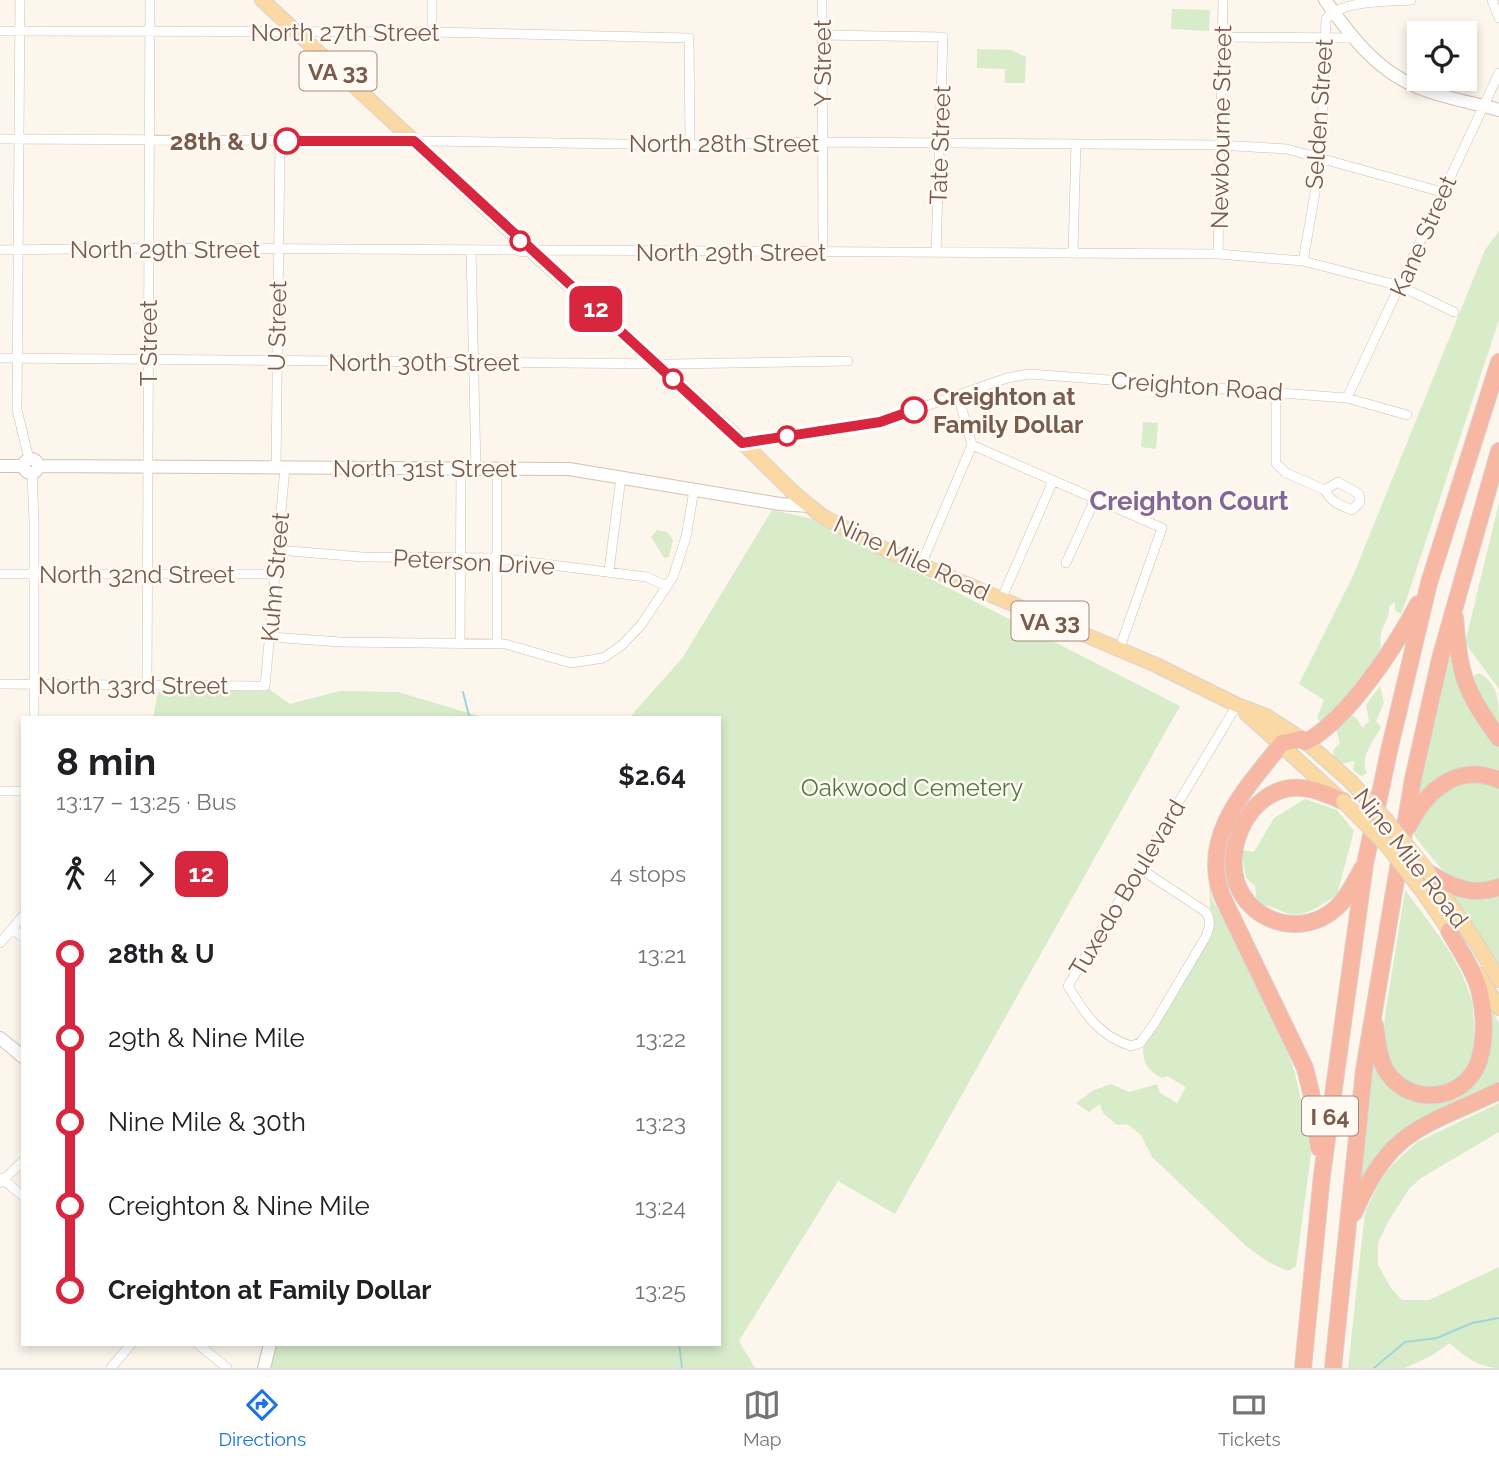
<!DOCTYPE html>
<meta charset="utf-8">
<style>
body{margin:0;font-family:Raleway,sans-serif;background:#f2f2f2;color:#202124;height:100vh;display:flex;flex-direction:column;font-size:26px;white-space:nowrap}
*{box-sizing:border-box;margin:0}
p{font-size:23px;color:#757577}
.icon{flex:none;width:38px;height:38px;fill:none;stroke:currentColor;stroke-width:2;stroke-linecap:round;stroke-linejoin:round}
.map{position:relative;flex:1;overflow:hidden}
.drawer{position:absolute;left:21px;top:716px;width:700px;height:630px;display:flex;flex-direction:column;background:#fff;border-radius:0px;box-shadow:0 4px 10px #0003}
.drawer>*{flex:none}
.badge{padding:0 14px;border-radius:10px;font-size:24px;line-height:46px}
.tools{position:absolute;left:1407px;top:21px;display:grid;gap:14px}
.tools a{display:grid;place-items:center;width:70px;height:70px;border-radius:0px;background:#fff;box-shadow:0 4px 10px #0003;font-size:35px}
.map>.badge{position:absolute;translate:-50% -50%;box-shadow:0 0 0 4px #fff}
.legs{display:flex;align-items:center;gap:10px;height:77px;padding:0 35px;font-size:23px}
.legs p{margin-inline-start:auto}
.headline{display:flex;align-items:center;justify-content:space-between;height:119px;padding:0 35px}
h1{font-size:38px;font-weight:700;line-height:52px}
ul{padding:0 35px;list-style:none}
li{display:flex;align-items:center;gap:24px;height:84px;font-size:26px}
li i{display:grid;place-items:center;width:10px;height:100%;margin:0 9px;background:currentColor}
li i::after{content:'';width:18px;height:18px;margin:-9px;border:5px solid;border-radius:50%;background:#fff}
li p{margin-inline-start:auto}
li:first-child i{background:linear-gradient(#0000 50%,currentColor 0)}
li:last-child i{background:linear-gradient(currentColor 50%,#0000 0)}
.dock{display:flex;justify-content:space-around;align-items:center;height:98px;border-top:2px solid #e0e0e0;background:#fff;font-size:19px;color:#757577}
.dock a{display:grid;justify-items:center;gap:4px}
.dock .active{color:#1a73e8}
.map>svg:first-child{display:block}
.green{fill:#d8ecc9}
.lines{fill:none;stroke-linecap:round;stroke-linejoin:round}
.stream{stroke:#a5d3da;stroke-width:2}
.street-casing{stroke:#d1beb0;stroke-width:10}
.secondary-casing{stroke:#d6c0b0;stroke-width:14}
.primary-casing{stroke:#dad1cd;stroke-width:16}
.highway-casing{stroke:#dad1cd;stroke-width:18}
.street{stroke:#fff;stroke-width:9}
.secondary{stroke:#fff;stroke-width:12}
.primary{stroke:#fbd9a5;stroke-width:14}
.highway{stroke:#f7b7a3;stroke-width:16}
.primary-bridge-casing{stroke:#dad1cd;stroke-width:16;stroke-linecap:butt}
.primary-bridge{stroke:#fbd9a5;stroke-width:14}
.line-1-casing{stroke:#fff;stroke-width:16}
.line-1{stroke:#d7263d;stroke-width:10}
.stop-1-dot{fill:#fff;stroke:#d7263d;stroke-width:3.5}
.labels{text-anchor:middle;dominant-baseline:central;stroke-width:5;stroke-linejoin:round;paint-order:stroke}
.shield{fill:#fffaf3;stroke:#a28b7f;stroke-width:2}
.shield-label{font-size:23px;font-weight:bold;fill:#7a5c4d}
.street-label{font-size:24px;fill:#7a5c4d;stroke:#fffaf3}
.stop-label{font-size:24px;font-weight:bold;fill:#7a5c4d;stroke:#fffaf3;text-anchor:end}
.park-label{font-size:24px;fill:#537a41;stroke:#fffaf3}
.neighbourhood-label{font-size:26px;font-weight:bold;fill:#846695;stroke:#fffaf3}
</style>
<div class="map">
<svg width="1499" height="1368" viewBox="0 0 1499 1368">
<rect width="100%" height="100%" fill="#fdf6ec"/>
<path class="green" d="M 1172,9 L 1210,10 L 1209,31 L 1171,29 Z
M 977,49 L 1012,50 L 1026,57 L 1025,83 L 1005,83 L 1005,69 L 977,68 Z
M 1499,231 L 1499,320 L 1406,601 L 1401,614 L 1395,610 L 1395,602 L 1389,607 C 1390,618 1383,624 1381,634 C 1379,645 1383,644 1377,656 L 1323,725 L 1317,718 L 1324,700 L 1299,684 L 1353,576 L 1485,250 Z
M 1143,422 L 1158,423 L 1156,449 L 1141,447 Z
M 1499,503 L 1499,689 L 1465,643 Z
M 772,510 L 813,519 L 1180,706 L 895,1214 L 838,1181 L 739,1341 L 755,1368 L 269,1368 L 274,1344 L 719,1344 L 719,718 L 630,717 L 683,657 Z
M 657,530 L 667,532 L 673,540 L 669,557 L 664,558 L 651,537 Z
M 1449,658 L 1455,663 L 1499,746 L 1499,772 C 1463,761 1444,771 1418,797 Z
M 1479,673 C 1499,685 1499,701 1499,723 L 1479,695 L 1471,677 Z
M 265,686 L 290,704 L 340,691 L 398,692 L 482,717 L 153,718 L 158,692 Z
M 1380,686 L 1384,703 L 1376,721 L 1381,728 C 1373,740 1359,760 1367,773 L 1361,776 L 1353,770 L 1354,761 L 1341,764 L 1333,757 L 1334,749 L 1340,743 L 1335,727 L 1350,713 L 1358,720 L 1362,728 L 1369,721 L 1366,705 Z
M 1462,780 L 1499,786 L 1499,879 C 1455,896 1439,866 1414,835 L 1430,802 Z
M 1305,799 L 1337,810 L 1354,831 L 1337,895 C 1324,903 1307,917 1290,914 C 1277,911 1274,905 1257,905 L 1255,886 L 1246,878 L 1241,850 L 1254,852 L 1274,818 Z
M 1209,880 L 1212,899 L 1237,941 L 1282,1036 L 1295,1073 L 1305,1118 L 1311,1154 L 1296,1266 L 1288,1271 L 1268,1262 L 1246,1246 L 1152,1157 L 1141,1135 L 1127,1124 L 1117,1125 L 1103,1113 L 1100,1104 L 1089,1112 L 1076,1103 L 1094,1090 L 1111,1084 L 1129,1092 L 1157,1084 L 1160,1093 L 1177,1103 L 1186,1087 L 1167,1076 L 1162,1078 C 1148,1070 1143,1064 1143,1048 L 1211,935 Z
M 1447,888 L 1499,892 L 1499,969 Z
M 1405,890 C 1430,924 1459,957 1471,998 C 1474,1006 1473,1016 1474,1025 C 1474,1031 1475,1039 1475,1046 C 1468,1100 1400,1104 1386,1048 C 1381,1028 1387,1005 1390,985 C 1395,953 1400,922 1405,890 Z
M 1487,1002 L 1499,1023 L 1499,1085 C 1465,1100 1415,1115 1389,1142 C 1376,1155 1367,1170 1358,1186 L 1373,1056 L 1402,1095 L 1473,1082 Z
M 1499,1103 L 1499,1132 L 1421,1178 L 1409,1189 L 1388,1222 L 1378,1243 L 1378,1265 L 1391,1288 L 1402,1300 L 1429,1300 L 1499,1267 L 1499,1368 C 1480,1368 1463,1356 1450,1343 L 1431,1356 L 1405,1368 L 1348,1368 L 1365,1212 L 1378,1185 L 1389,1168 L 1417,1142 Z"/>
<g class="lines">
<path class="stream" d="M 463,692 L 469,716 L 473,718
M 679,1344 L 682,1368
M 1374,1368 L 1405,1342 L 1437,1338 L 1472,1323 L 1499,1318"/>
<g class="street-casing">
<path id="street" d="M 20,0 L 17,410 L 29,459
M 822,0 L 823,252
M 1492,0 L 1499,18
M 0,31 L 432,32 L 689,38 L 690,145
M 432,32 L 432,0
M 822,35 L 943,37 L 936,253
M 1222,37 L 1353,38
M 0,139 L 426,141 L 690,145 L 821,142 L 1219,145 L 1287,149 L 1442,192
M 0,250 L 149,248 L 516,250 L 522,252 L 547,250 L 1218,254 L 1303,261 L 1400,286 L 1454,312
M 471,250 L 476,468
M 1073,252 L 1076,144
M 1218,254 L 1223,0
M 1303,261 L 1321,159 L 1326,19 C 1341,0 1387,2 1411,0
M 0,358 L 670,364 L 848,361
M 1276,392 L 1276,463 L 1286,473 L 1325,490 C 1331,502 1339,505 1352,510 L 1360,502 L 1359,494 L 1338,482 L 1325,490
M 1347,398 L 1499,73
M 742,443 L 880,422 L 1007,378 L 1030,374 L 1347,398 L 1407,415
M 972,445 L 1162,528 L 1119,650
M 276,468 L 280,141
M 32,473 L 34,522 L 34,718
M 278,550 L 362,557 L 497,558 L 646,577 L 667,586
M 1066,563 L 1095,499
M 921,565 L 972,445 L 958,395
M 609,571 L 621,477
M 0,574 L 275,574
M 1001,600 L 1053,481
M 270,637 L 341,642 L 505,644 L 571,663 L 603,658 L 621,646 L 641,625 L 673,577 L 686,537 L 694,490
M 460,644 L 461,468
M 497,644 L 497,469
M 0,684 L 265,686 L 285,468
M 147,685 L 150,0
M 0,791 L 23,791
M 1139,868 L 1206,912 C 1212,921 1209,929 1205,938 L 1154,1024 L 1140,1043 L 1131,1046 C 1099,1036 1085,1014 1068,986 L 1237,705
M 12,929 L 23,937
M 0,943 L 23,916
M 1,1178 L 23,1196
M 0,1183 L 23,1161
M 198,1344 L 227,1368
M 111,1368 L 131,1344"/>
</g>
<g class="secondary-casing">
<path id="secondary" d="M 1325,0 C 1352,38 1379,74 1425,90 C 1449,99 1474,103 1499,110
M24 466a7 7 0 1 1 14 0a7 7 0 1 1-14 0Z
M 0,466 L 24,466
M 38,466 L 569,469 L 780,504 L 809,506
M 0,1038 L 23,1057
M 264,1368 L 270,1344"/>
</g>
<g class="primary-casing">
<path id="primary" d="M 262,0 L 533,252 L 741,441 L 795,494 L 822,516 L 886,550 L 1156,665 L 1237,705 L 1266,716 L 1306,742 L 1350,781
M 1246,713 L 1339,798
M 1429,873 L 1476,942 L 1499,980
M 1423,892 L 1455,939
M 1478,974 L 1499,1008"/>
</g>
<g class="highway-casing">
<path id="highway" d="M 1455,618 C 1460,675 1464,691 1499,738
M 1301,739 L 1282,743 C 1247,788 1199,835 1222,896 L 1305,1068 L 1311,1092 L 1319,1148
M 1306,742 C 1349,718 1395,647 1418,604
M 1343,801 C 1326,794 1310,786 1291,788 C 1249,793 1224,846 1237,884 C 1252,924 1303,937 1335,909 C 1347,899 1354,883 1362,869
M 1408,827 C 1426,791 1457,762 1499,780
M 1429,873 C 1452,887 1472,897 1499,887
M 1375,1025 C 1377,1039 1378,1054 1384,1067 C 1403,1104 1456,1105 1476,1068 C 1486,1047 1485,1016 1480,993 C 1475,972 1460,950 1449,931
M 1354,1213 C 1390,1128 1422,1128 1499,1091
M 1303,1368 L 1322,1175 L 1365,864 L 1389,751 L 1429,583 L 1499,362
M 1333,1368 L 1364,1070 L 1413,779 L 1440,659 L 1499,451"/>
</g>
<use href="#street" class="street"/>
<use href="#secondary" class="secondary"/>
<use href="#primary" class="primary"/>
<use href="#highway" class="highway"/>
<g class="primary-bridge-casing">
<path id="primary-bridge" d="M 1350,781 L 1387,821 L 1429,873
M 1343,801 L 1388,847 L 1423,892"/>
</g>
<use href="#primary-bridge" class="primary-bridge"/>
</g>
<g class="lines">
<g class="line-1-casing">
<path id="line-1" d="M 287,141 L 414,141 L 742,443 L 880,422 L 914,410"/>
</g>
<use href="#line-1" class="line-1"/>
</g>
<g class="stop-1-dot">
<circle cx="287" cy="141" r="12"/>
<circle cx="520" cy="241" r="9"/>
<circle cx="673" cy="379" r="9"/>
<circle cx="914" cy="410" r="12"/>
<circle cx="787" cy="436" r="9"/>
</g>
<g class="labels">
<g class="shield">
<rect x="299.5" y="51.5" width="77" height="39" rx="5"/>
<rect x="1011.5" y="601.5" width="77" height="39" rx="5"/>
<rect x="1302" y="1096.5" width="56" height="39" rx="5"/>
</g>
<g class="shield-label">
<text x="338" y="71">VA 33</text>
<text x="1050" y="621">VA 33</text>
<text x="1330" y="1116">I 64</text>
</g>
<g class="street-label">
<text x="345" y="32">North 27th Street</text>
<text transform="translate(822 63) rotate(-90)">Y Street</text>
<text transform="translate(1319 114) rotate(-86)">Selden Street</text>
<text transform="translate(1221 127) rotate(-89)">Newbourne Street</text>
<text x="724" y="143">North 28th Street</text>
<text transform="translate(940 145) rotate(-88)">Tate Street</text>
<text transform="translate(1423 236) rotate(-66)">Kane Street</text>
<text x="165" y="249">North 29th Street</text>
<text x="731" y="252">North 29th Street</text>
<text transform="translate(277 326) rotate(-89)">U Street</text>
<text transform="translate(148 343) rotate(-90)">T Street</text>
<text x="424" y="362">North 30th Street</text>
<text transform="translate(1197 386) rotate(4)">Creighton Road</text>
<text x="425" y="468">North 31st Street</text>
<text transform="translate(912 558) rotate(25)">Nine Mile Road</text>
<text transform="translate(474 562) rotate(3)">Peterson Drive</text>
<text x="137" y="574">North 32nd Street</text>
<text transform="translate(275 577) rotate(-85)">Kuhn Street</text>
<text x="133" y="685">North 33rd Street</text>
<text transform="translate(1411 858) rotate(52)">Nine Mile Road</text>
<text transform="translate(1127 888) rotate(-59)">Tuxedo Boulevard</text>
</g>
<g class="stop-label">
<text x="268" y="141">28th &amp; U</text>
<text x="933" y="396" text-anchor="start">Creighton at<tspan x="933" dy="28">Family Dollar</tspan></text>
</g>
<g class="park-label">
<text x="912" y="787">Oakwood Cemetery</text>
</g>
<g class="neighbourhood-label">
<text x="1189" y="501">Creighton Court</text>
</g>
</g>
</svg>
<div class="tools">
<a><svg class="icon" aria-label="locate" viewBox="0 0 24 24"><circle cx="12" cy="12" r="6"/><path d="M12 2v4M12 18v4M2 12h4M18 12h4"/></svg></a>
</div>
<b class="badge" style="left:596px;top:309px;background:#d7263d;color:#fff">12</b>
<section class="drawer">
<div class="headline"><div><h1>8 min</h1><p>13:17 – 13:25 · Bus</p></div><b>$2.64</b></div>
<div class="legs"><svg class="icon" aria-label="walk" viewBox="0 0 24 24"><circle cx="13" cy="4" r="2"/><path d="M13 8l-2 6 4 7M11 14l-3 7M7 12l3-4h3l4 4"/></svg>4<svg class="icon" aria-label="forward" viewBox="0 0 24 24"><path d="M9 5l7 7-7 7"/></svg><b class="badge" style="background:#d7263d;color:#fff">12</b><p>4 stops</p></div>
<ul>
<li><i style="color:#d7263d"></i><b>28th &amp; U</b><p>13:21</p></li>
<li><i style="color:#d7263d"></i><span>29th &amp; Nine Mile</span><p>13:22</p></li>
<li><i style="color:#d7263d"></i><span>Nine Mile &amp; 30th</span><p>13:23</p></li>
<li><i style="color:#d7263d"></i><span>Creighton &amp; Nine Mile</span><p>13:24</p></li>
<li><i style="color:#d7263d"></i><b>Creighton at Family Dollar</b><p>13:25</p></li>
</ul>
</section>
</div>
<nav class="dock">
<a class="active"><svg class="icon" aria-label="directions" viewBox="0 0 24 24"><path d="M12 3l9 9-9 9-9-9zM9 14v-3h6M13 9l2 2-2 2"/></svg>Directions</a>
<a><svg class="icon" aria-label="map" viewBox="0 0 24 24"><path d="M3 6l6-2 6 2 6-2v14l-6 2-6-2-6 2zM9 4v14M15 6v14"/></svg>Map</a>
<a><svg class="icon" aria-label="tickets" viewBox="0 0 24 24"><path d="M3 7h18v10H3zM15 7v10"/></svg>Tickets</a>
</nav>
